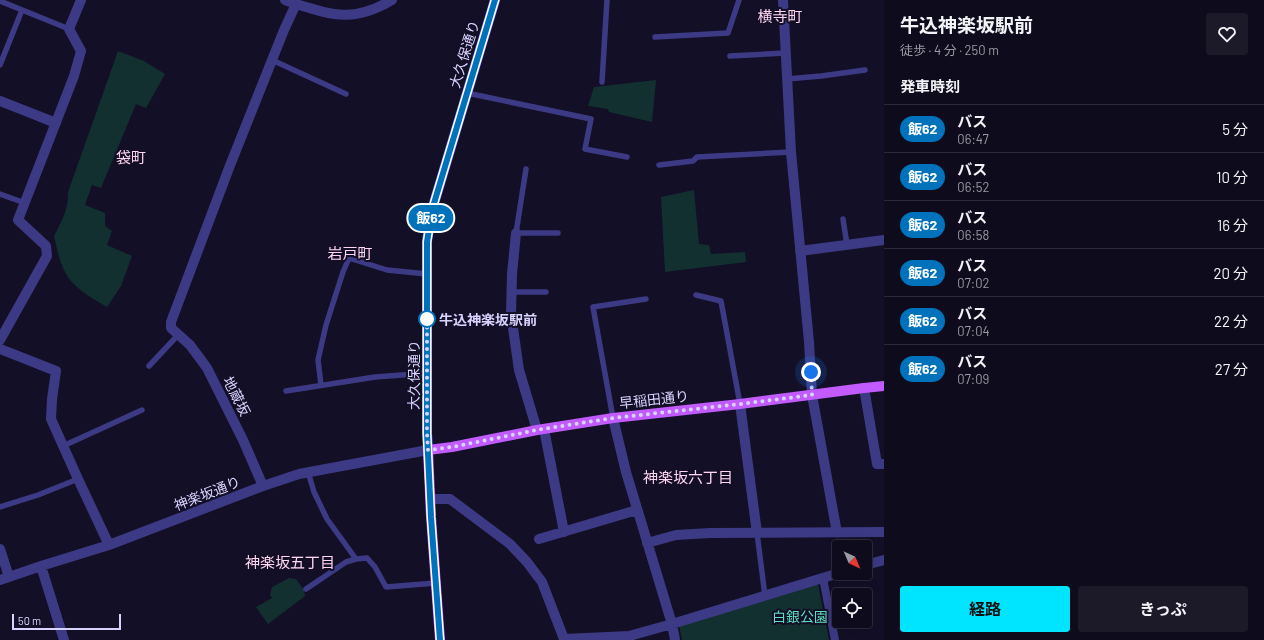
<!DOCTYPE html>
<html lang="ja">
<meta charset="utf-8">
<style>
body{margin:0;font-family:Barlow,"Noto Sans JP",sans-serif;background:#1c1929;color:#f1f3f6;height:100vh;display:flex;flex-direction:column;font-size:15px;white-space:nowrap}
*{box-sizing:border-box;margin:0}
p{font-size:13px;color:#9b9ba3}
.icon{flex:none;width:22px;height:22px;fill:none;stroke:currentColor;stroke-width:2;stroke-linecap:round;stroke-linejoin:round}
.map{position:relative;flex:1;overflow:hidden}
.details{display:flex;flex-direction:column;background:#0e0b1c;width:380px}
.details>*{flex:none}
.badge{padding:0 8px;border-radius:13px;font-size:14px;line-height:26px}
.needle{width:26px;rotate:136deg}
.controls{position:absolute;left:832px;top:540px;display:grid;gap:8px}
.controls a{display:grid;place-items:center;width:40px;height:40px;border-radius:4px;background:#0e0b1c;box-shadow:0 4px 16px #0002,0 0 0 1px #2e2b3b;font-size:20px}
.scale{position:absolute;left:12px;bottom:10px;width:109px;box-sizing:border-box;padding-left:4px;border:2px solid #d9d4ff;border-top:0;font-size:11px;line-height:14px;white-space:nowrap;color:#d9d4ff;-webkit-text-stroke:3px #130f26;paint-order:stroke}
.you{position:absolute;width:20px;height:20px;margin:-10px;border:3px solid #fff;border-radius:50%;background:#1a73e8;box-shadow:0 0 0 6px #1a73e833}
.map>.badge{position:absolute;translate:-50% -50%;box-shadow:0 0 0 2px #fff}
h2{padding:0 16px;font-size:15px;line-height:36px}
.round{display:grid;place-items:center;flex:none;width:42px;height:42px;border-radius:4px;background:#1c1929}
.head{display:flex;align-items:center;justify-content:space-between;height:68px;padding:0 16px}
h1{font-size:19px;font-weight:700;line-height:30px}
.primary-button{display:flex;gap:8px;margin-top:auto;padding:8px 16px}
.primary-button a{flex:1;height:46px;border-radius:4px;background:#00e5ff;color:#111;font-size:16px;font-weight:700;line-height:46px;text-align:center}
.primary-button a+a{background:#1c1929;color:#f1f3f6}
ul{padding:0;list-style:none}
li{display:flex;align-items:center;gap:12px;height:48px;padding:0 16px;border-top:1px solid #2e2b3b}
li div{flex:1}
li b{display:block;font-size:15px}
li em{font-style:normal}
li .badge{min-width:44px;font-weight:700;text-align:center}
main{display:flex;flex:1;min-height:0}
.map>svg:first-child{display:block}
.green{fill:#12302f}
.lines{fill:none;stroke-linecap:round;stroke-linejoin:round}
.service{stroke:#3d3a85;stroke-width:5.5}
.pedestrian{stroke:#3d3a85;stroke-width:8}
.minor{stroke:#3d3a85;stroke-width:10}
.tertiary{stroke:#3d3a85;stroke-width:10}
.secondary{stroke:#6f6bff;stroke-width:10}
.primary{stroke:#c25bff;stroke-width:10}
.line-casing{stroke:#fff;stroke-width:9}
.line{stroke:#0072bc;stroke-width:6}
.walk{stroke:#d9d4ff;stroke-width:4;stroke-dasharray:0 7.2}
.stop-dot{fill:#fff;stroke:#0072bc;stroke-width:2}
.labels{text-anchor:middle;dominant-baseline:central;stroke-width:4;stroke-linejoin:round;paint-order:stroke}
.street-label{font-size:14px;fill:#d9d4ff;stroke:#130f26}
.stop-label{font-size:14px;font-weight:bold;fill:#d9d4ff;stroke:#130f26;text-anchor:start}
.park-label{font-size:14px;fill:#5fe0c0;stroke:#130f26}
.neighbourhood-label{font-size:15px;fill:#ffd6f0;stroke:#130f26}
</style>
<main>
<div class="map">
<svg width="884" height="640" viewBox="0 0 884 640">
<rect width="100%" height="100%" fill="#130f26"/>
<path class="green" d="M 118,51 L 144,61 L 165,74 L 146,108 L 136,104 L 101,188 L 92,185 L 85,205 L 105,213 L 105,226 L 112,231 L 107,245 L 132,256 L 121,286 L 107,307 C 92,298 73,288 65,272 C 59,261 57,248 54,236 C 61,222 69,209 68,192 Z
M 656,80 L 652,122 L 609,112 L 608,109 L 588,106 L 594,87 Z
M 694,190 L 699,244 L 709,245 L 711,254 L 745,252 L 746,262 L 665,272 L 661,197 Z
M 289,578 L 296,579 L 304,590 L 305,596 L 268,624 L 256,607 L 272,598 L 270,595 L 272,587 Z
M 818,584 L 829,640 L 682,640 L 679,625 Z"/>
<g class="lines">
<path class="service" d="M 0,1 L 69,29
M 655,37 L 728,33 L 739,0
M 730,56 L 785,53
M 272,60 L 346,94
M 0,65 L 22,10
M 787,79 L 821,76 L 865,70
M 602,82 L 607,0
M 467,93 L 591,119 L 585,149 L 627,157
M 659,165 L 693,161 L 697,157 L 791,152
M 526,169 L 516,233 L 558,233
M 0,194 L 25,203
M 843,219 L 847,245
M 512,292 L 546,292
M 696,295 L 721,301 L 740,404
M 149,366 L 178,335
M 321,385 L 318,360 L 326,325 L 343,272 L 349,258 L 387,270 L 427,274
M 286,391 L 375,377 L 428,373
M 613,418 L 593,307 L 646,299
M 63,446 L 142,410
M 308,472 L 314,492 L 327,519 L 356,559
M 0,507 L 38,495 L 78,479
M 757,533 L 765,596
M 306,589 L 346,562 L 356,559 L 367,558 L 375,567 L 386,587 L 436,583"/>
<path class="pedestrian" d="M 823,578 L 835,640"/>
<path class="minor" d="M 783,0 L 791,152 L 809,342 L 812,395 L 837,533
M 0,101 L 56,123
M 516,233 L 512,274 L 511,314 L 519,370 L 537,430
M 800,251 L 884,240
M 0,340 L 47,256 L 46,246 L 18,220 L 74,76 L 81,51 L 69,29 L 81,0
M 0,349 L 56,371 L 52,399 L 51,419 L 78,479 L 109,545
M 864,388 L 877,464 L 884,464
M 740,404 L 757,533
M 613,418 L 626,472 L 672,624 L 675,640
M 544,429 L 564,532
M 263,486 L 243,440 L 207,368 L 190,345 L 171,328 L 171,322 L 229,168 L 284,30 L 296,4 L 285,0
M 431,499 L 450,499 L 510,544 L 527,562 L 542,582 L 564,639
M 539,539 L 637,510
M 647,543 L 676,535 L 710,533 L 884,532
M 0,549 L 9,577
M 865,565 L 884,560
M 41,566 L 64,640
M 0,580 L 41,566 L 109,545 L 263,486 L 299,474 L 428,450
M 564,639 L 629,636 L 672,624 L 839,573"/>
<path class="tertiary" d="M 296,4 C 335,16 355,22 392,0"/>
<path class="secondary" d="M 428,450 L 427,433 L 427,241 L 432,210 L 495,0"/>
<path class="primary" d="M 440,640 L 431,517 L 428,450 L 452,447 L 537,430 L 613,418 L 740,404 L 864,388 L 884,386"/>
</g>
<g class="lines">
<g class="line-casing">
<path id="line" d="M 440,640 L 431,517 L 427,433 L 427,242 L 432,210 L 495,0"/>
</g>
<use href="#line" class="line"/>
<path class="walk" d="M 427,319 L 427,316 L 427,433 L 428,450 L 452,447 L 537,430 L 613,418 L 740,404 L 812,395 L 811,372"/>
</g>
<circle class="stop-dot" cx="427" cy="319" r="8"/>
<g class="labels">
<g class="street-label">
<text transform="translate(464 54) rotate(-73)">大久保通り</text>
<text transform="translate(413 375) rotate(-90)">大久保通り</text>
<text transform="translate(237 396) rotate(63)">地蔵坂</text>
<text transform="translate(654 399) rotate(-6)">早稲田通り</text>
<text transform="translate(207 493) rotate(-21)">神楽坂通り</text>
</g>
<g class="stop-label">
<text x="439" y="319">牛込神楽坂駅前</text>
</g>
<g class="park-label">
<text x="800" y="616">白銀公園</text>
</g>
<g class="neighbourhood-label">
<text x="780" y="16">横寺町</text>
<text x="131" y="157">袋町</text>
<text x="350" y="253">岩戸町</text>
<text x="688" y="477">神楽坂六丁目</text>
<text x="290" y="562">神楽坂五丁目</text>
</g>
</g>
</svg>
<div class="controls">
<a><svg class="needle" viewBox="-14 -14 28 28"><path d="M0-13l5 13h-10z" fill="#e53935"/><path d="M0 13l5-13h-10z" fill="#9b9ba3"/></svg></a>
<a><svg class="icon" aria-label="locate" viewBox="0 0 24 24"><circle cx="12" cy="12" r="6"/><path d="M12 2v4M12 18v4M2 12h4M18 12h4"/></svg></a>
</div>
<div class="scale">50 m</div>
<div class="you" style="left:811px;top:372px"></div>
<b class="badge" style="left:431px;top:218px;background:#0072bc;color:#fff">飯62</b>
</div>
<section class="details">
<div class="head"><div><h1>牛込神楽坂駅前</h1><p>徒歩 · 4 分 · 250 m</p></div><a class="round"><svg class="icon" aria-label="heart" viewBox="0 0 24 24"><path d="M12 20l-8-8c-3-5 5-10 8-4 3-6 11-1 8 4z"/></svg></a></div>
<h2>発車時刻</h2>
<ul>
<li><span class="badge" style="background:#0072bc;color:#fff">飯62</span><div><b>バス</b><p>06:47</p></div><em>5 分</em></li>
<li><span class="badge" style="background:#0072bc;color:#fff">飯62</span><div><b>バス</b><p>06:52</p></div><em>10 分</em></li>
<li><span class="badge" style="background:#0072bc;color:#fff">飯62</span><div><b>バス</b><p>06:58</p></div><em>16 分</em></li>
<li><span class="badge" style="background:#0072bc;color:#fff">飯62</span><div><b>バス</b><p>07:02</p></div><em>20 分</em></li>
<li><span class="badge" style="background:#0072bc;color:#fff">飯62</span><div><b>バス</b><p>07:04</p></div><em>22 分</em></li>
<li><span class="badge" style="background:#0072bc;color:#fff">飯62</span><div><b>バス</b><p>07:09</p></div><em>27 分</em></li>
</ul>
<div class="primary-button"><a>経路</a><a>きっぷ</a></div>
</section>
</main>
